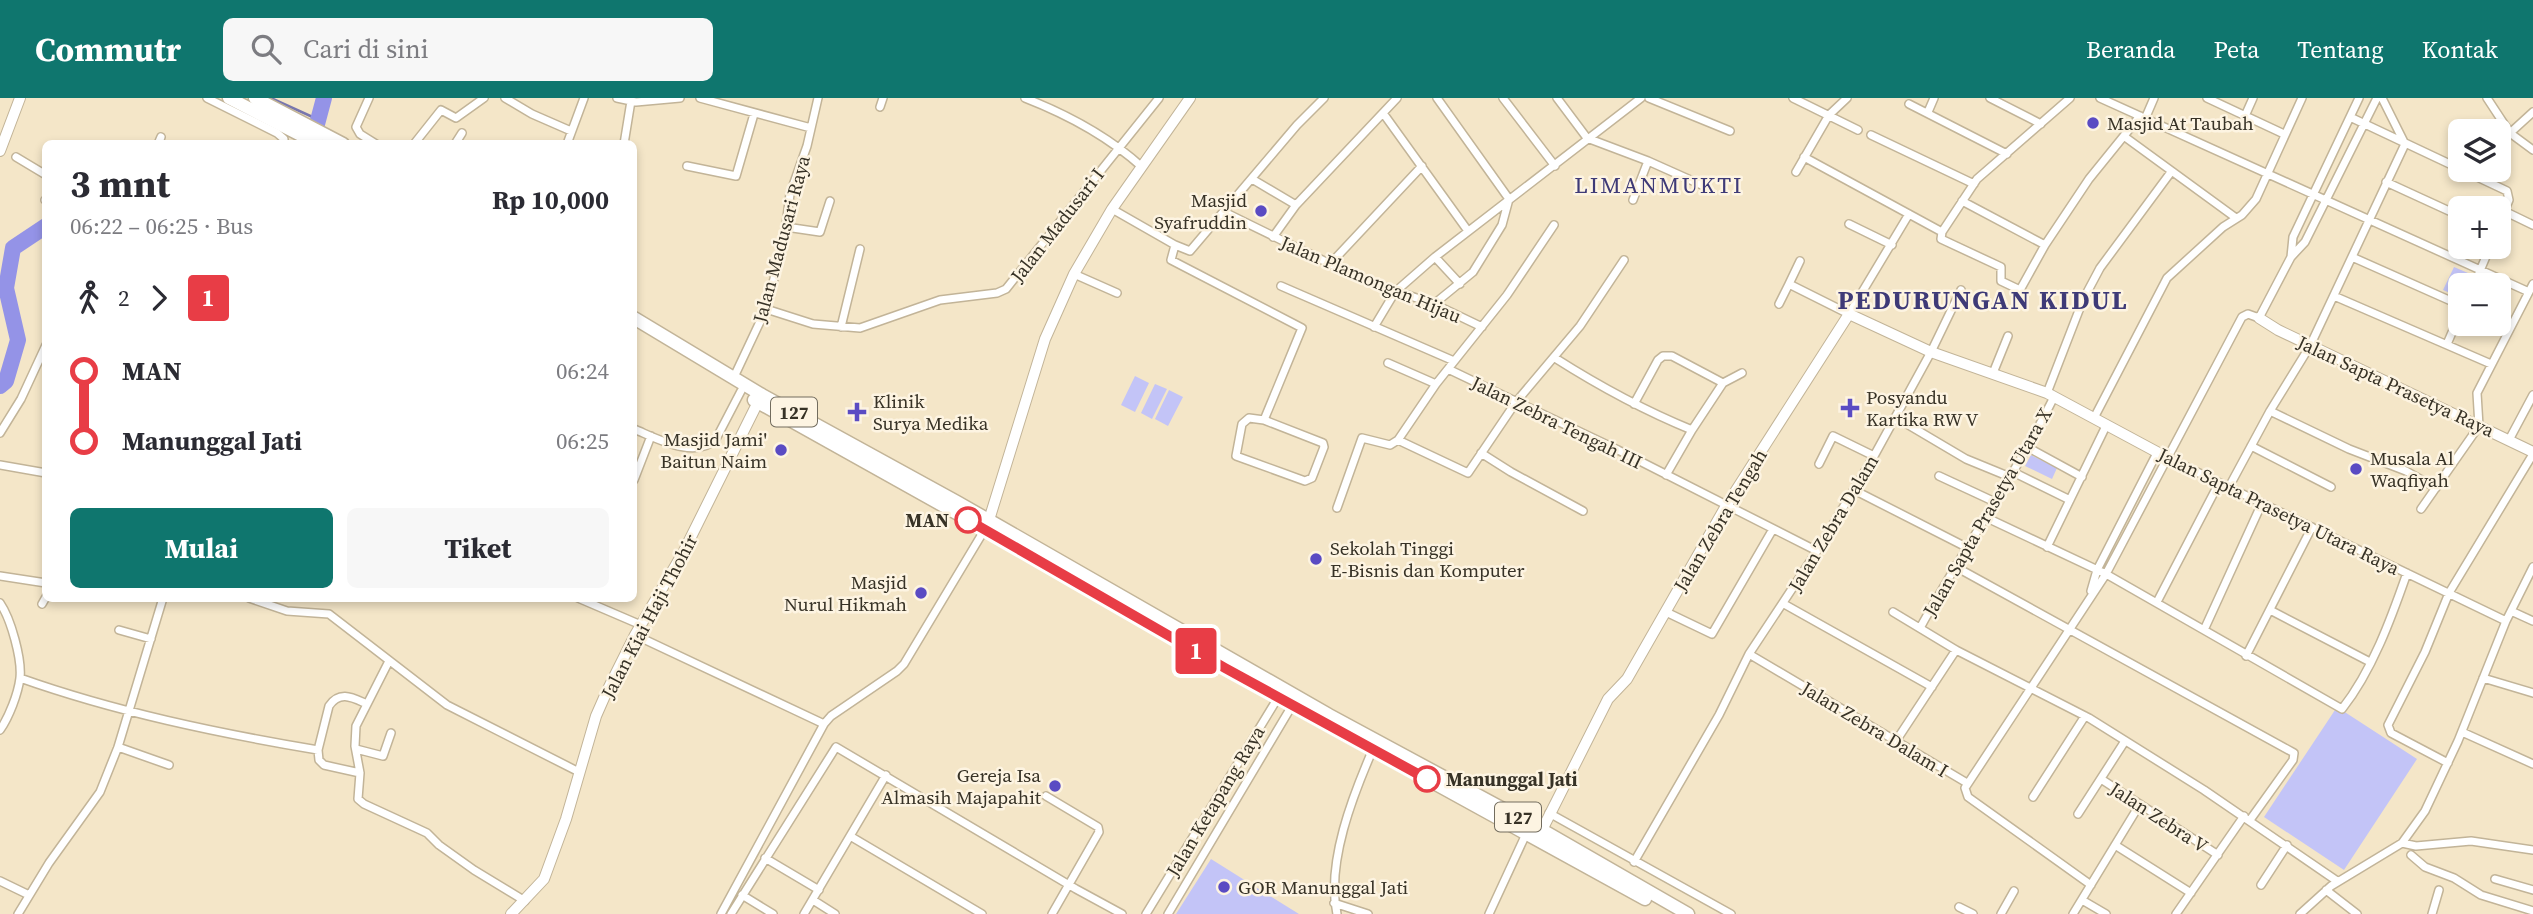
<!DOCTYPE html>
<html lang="id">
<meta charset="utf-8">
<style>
body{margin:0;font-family:"Source Serif 4",serif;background:#f7f7f7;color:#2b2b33;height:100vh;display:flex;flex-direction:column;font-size:26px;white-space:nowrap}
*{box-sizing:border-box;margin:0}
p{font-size:23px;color:#7c7c81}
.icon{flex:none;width:38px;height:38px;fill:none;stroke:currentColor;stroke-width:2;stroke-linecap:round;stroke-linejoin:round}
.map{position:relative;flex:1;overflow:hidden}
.details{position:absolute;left:42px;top:42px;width:595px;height:462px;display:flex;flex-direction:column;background:#fff;border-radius:10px;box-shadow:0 4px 10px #0003}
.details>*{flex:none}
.badge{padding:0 14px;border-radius:5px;font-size:24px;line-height:46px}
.tools{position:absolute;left:2448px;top:21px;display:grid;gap:14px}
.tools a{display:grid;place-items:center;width:63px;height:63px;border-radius:10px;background:#fff;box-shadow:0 4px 10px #0003;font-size:35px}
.map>.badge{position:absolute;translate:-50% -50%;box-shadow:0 0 0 4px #fff}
.legs{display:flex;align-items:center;gap:10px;height:77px;padding:0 28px;font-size:23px}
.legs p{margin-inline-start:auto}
.headline{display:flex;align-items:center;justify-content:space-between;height:119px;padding:0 28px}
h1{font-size:38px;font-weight:700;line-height:52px}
.cta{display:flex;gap:14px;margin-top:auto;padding:14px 28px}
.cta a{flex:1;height:80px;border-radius:10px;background:#0f766e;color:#fff;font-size:28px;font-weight:700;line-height:80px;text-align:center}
.cta a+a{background:#f7f7f7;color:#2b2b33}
ul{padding:0 28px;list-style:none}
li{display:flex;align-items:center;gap:24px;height:70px;font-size:26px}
li i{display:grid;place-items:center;width:10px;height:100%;margin:0 9px;background:currentColor}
li i::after{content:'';width:18px;height:18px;margin:-9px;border:5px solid;border-radius:50%;background:#fff}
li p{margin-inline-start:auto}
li:first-child i{background:linear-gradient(#0000 50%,currentColor 0)}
li:last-child i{background:linear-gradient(currentColor 50%,#0000 0)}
header{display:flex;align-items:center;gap:42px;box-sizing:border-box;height:98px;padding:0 35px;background:#0f766e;color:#fff}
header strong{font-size:33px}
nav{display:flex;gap:38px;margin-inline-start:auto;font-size:24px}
.search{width:490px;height:63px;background:#f7f7f7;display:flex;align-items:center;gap:18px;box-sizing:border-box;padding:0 24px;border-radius:10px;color:#7c7c81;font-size:26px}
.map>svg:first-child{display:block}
.green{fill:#c3c4f7}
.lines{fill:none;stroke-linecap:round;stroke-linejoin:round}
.stream{stroke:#7876ad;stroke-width:2.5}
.river{stroke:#9493e7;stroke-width:16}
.minor-casing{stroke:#c2b498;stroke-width:10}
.tertiary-casing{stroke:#c2b498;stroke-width:12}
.primary-casing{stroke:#c2b498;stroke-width:15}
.minor{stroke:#fff;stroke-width:7}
.tertiary{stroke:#fff;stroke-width:10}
.primary{stroke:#fff;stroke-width:12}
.line-1-casing{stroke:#fff;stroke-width:16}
.line-1{stroke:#e83d46;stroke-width:10}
.poi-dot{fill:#5a4bc3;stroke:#fdf4e2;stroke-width:2.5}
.stop-1-dot{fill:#fff;stroke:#e83d46;stroke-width:3.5}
.labels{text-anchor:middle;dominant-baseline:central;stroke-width:5;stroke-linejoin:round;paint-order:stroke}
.shield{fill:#fdf4e2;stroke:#726c5e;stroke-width:2}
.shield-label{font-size:18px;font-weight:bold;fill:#373226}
.poi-label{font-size:19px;fill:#373226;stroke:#fdf4e2;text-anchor:start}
.street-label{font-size:19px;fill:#373226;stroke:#fdf4e2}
.stop-label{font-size:19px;font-weight:bold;fill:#373226;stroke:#fdf4e2;text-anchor:end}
.quarter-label{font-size:23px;letter-spacing:2px;fill:#3e3a77;stroke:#fdf4e2}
.district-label{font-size:26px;font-weight:bold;letter-spacing:2px;fill:#3e3a77;stroke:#fdf4e2}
</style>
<header>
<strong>Commutr</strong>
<div class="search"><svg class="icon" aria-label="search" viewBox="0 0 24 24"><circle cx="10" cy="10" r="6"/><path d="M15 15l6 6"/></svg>Cari di sini</div>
<nav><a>Beranda</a><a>Peta</a><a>Tentang</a><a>Kontak</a></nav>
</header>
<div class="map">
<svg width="2533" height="816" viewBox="0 0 2533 816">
<rect width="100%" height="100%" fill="#f4e6c8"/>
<path class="green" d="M 2454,169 L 2468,175 L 2457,198 L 2443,192 Z
M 1135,278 L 1149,285 L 1135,314 L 1121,307 Z
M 1155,286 L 1167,291 L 1152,321 L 1141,315 Z
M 1169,292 L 1183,299 L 1168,328 L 1155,321 Z
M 2031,357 L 2057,370 L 2052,381 L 2025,368 Z
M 2337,609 L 2417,661 L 2344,772 L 2264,719 Z
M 1211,761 L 1299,816 L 1176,816 Z"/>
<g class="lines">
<path class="stream" d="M 271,0 L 317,21"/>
<path class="river" d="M 312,45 L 324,0
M 0,288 L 6,283 L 18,242 L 6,190 L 13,150 L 46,128"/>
<g class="minor-casing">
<path id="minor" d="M 207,0 L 277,35 L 284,41 L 284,46
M 369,0 L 356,29 L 360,36 L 376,46
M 505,0 L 532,16 L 571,33
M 617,0 L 636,4 L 680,0
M 700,0 L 811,30
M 1025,0 C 1066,16 1109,39 1142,69
M 1503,0 L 1555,68
M 1557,0 L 1587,40
M 1649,0 L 1730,33
M 1793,0 L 1858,32
M 1990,0 L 2041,26
M 2100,0 L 2529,194
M 2207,0 L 2284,36
M 2487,0 L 2510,35 L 2533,52
M 1909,6 L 2007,56
M 880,9 L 883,0
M 1928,14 L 1934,0
M 1383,15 L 1468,133
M 2245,18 L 2253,0
M 2350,19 L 2507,93 L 2509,102 L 2499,126
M 2145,21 L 2154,0
M 2510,35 L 2533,14
M 1871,37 L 1974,86
M 2125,39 L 2236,120
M 1587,40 L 1648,63 L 1704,88
M 158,46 L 161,39
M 414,46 L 441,12 L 456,20 L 484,0
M 455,46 L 462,35
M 567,46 L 584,0
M 624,46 L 631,3
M 16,59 L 46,77
M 1804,59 L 1942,134 L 1941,141 L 2001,169 L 2001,183 L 2020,192 L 2045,147 L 2089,81 L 2140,18
M 687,68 L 736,78 L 754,16
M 1796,74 L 1829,17 L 1847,0
M 1252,81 L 1296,107
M 2386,84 L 2460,118
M 45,102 L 46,102
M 1633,102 L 1648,63
M 1962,103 L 2045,147
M 1112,111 L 1175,147 L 1190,153 L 1297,27 L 1324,0
M 2504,113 L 2533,127
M 1224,114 L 1361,181 L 1434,206 L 1482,229
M 1849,126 L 1892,147
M 786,129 L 820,134 L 830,103
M 1942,134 L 1977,81 L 2070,0
M 1273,139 L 1296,107 L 1397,0
M 1175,147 L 1171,162 L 1302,230 L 1264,322
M 1435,159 L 1460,186
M 2291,159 L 2293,139 L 2359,0
M 2352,159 L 2460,207
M 1800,163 L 1789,186 L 1849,216 L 1909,116
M 1331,165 L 1422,68
M 1074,176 L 1117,195
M 2474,187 L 2490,149
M 1281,188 L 1454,263
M 2334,198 L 2491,266
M 1434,206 L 1473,174 L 1502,127 L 1509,101 L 1437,0
M 1779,206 L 1789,186
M 766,211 L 813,226 L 860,230 L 940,202 L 997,195 L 1006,191 L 1159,0
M 841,229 L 860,151
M 1374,229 L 1395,194 L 1435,159 L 1641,0
M 2447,246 L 2460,216
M 1555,260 C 1599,288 1643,312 1692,332
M 1388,265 L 1436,286
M 1448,271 L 1618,352 L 1817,453
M 1993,275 L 2008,238
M 734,279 L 766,211 L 784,143 L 790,96 L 807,48 L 818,0
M 2047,295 L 2083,202 L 2100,170 L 2171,74
M 1634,306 L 1658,262 L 1663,258 L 1672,258 L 1723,285
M 2270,313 L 2349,351 L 2406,373 L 2436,390
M 1895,319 L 1966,361 L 2010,379
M 1249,320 L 1264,322 L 1323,345 L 1324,349 L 1312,380 L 1305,383 L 1236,358 L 1242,326 Z
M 2094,320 L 2167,180 L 2223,129 L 2242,117 L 2256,101 L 2302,0
M 634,331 C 656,340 695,362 716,341 L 741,293
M 0,335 L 21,301 L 46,247
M 1398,342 L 1468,375 L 1516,304 L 1580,228 L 1624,162
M 2509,342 L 2533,297
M 2251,348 L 2331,389
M 2029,350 L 2082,379
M 1481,355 L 1511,374 L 1583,413
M 2168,360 L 2506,523
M 1819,366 L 1833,338 L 1874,358
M 0,367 L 46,375
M 2013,374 L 2070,402
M 1666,377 L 1692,332 L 1723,285 L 1742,275
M 1939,378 L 1995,404
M 634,382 L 651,338
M 2229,389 L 2270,313 L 2310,248 L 2405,46 L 2382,0
M 1854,392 L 1966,449
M 1337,410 L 1362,340 L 1390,347 L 1398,342 L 1436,286 L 1507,197 L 1554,127
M 2421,411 L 2479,328 L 2477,295 L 2533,186
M 1985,419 L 2106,476 L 2342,611 C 2372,573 2391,521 2407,475
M 2047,449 L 2106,328
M 1954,468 L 2294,655 L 2293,662 L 2250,722
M 0,478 L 46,485
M 2091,493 L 2097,472 L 2157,355
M 249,500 L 287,513 L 329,516 L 447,607 L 579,674
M 578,500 L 641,527
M 2157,504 L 2219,385
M 0,505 C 11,521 22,561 20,580 C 18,596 9,619 0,632
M 42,506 L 46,499
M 1784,506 L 1932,589
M 2270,512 L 2370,564
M 2511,513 L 2533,523
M 1666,514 L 1712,536 L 1773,431
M 1893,514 L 1956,552 L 2089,620 L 2204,692 L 2337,783
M 1920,530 C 1963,452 2014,379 2054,299
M 119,532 L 151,541
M 2204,532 L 2262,405
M 635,537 L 824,626
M 1749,556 L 1967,685
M 2246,558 L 2312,429
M 389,563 L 356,628 L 355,648 L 360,675 L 358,701 L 364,706 L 427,735 L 439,747 L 474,772 L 525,803
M 20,580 C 116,614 217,635 318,652 L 319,662 L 324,667 L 360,675
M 2483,580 L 2533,595
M 2462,634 L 2533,666
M 1896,643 L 1956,552
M 118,649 L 169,667
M 356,651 L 383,658 L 391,635
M 318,652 L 329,608 C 340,592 353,600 367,606
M 2448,665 L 2391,635 L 2388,627 L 2425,554 L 2449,495 L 2533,356
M 2101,681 L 2218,757
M 1046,698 L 1098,729 L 1099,734 L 1052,816
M 2033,699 L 2085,618
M 1549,715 L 1731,816
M 2078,716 L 2125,643
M 850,738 L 982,816
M 2402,745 L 2416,748 L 2471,743 L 2533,752
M 2115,747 L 2191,795
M 2411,757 L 2425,769 L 2454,780 L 2481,797 L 2533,813
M 765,760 L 819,792
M 1634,764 L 1719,617 L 1749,556 L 1817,453 L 1874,358 L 1931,254 L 1961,192
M 2495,781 L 2533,792
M 0,783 L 29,797
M 2091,787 L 1968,699 L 1965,690 L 2106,476 L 2242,219 L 2248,216 L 2259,220 L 2291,159 L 2305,144 L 2377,0
M 2261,787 L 2287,747
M 2326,792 L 2357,816
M 742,797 L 773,816
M 813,802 L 835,816
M 2082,802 L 2106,816
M 1334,805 L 1368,816
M 1959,809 L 1973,816
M 18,816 L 49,765 L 100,694 L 118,649 L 163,500
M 721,816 L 824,626 L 831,618 L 897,573 L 904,566 L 985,431
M 731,816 L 836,649 L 1076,791 L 1122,816
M 804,816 L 886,677
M 1146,816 L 1279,598
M 1168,816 L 1293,606
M 1337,816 C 1326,765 1353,697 1373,651
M 1489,816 L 1526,736
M 2001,816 L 2014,793
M 2073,816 L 2140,706
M 2176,816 L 2244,718
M 2300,816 L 2331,788 L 2402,745 L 2425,713 L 2458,643 L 2506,523 L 2533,469
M 2432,816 L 2439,792"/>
</g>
<g class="tertiary-casing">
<path id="tertiary" d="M 0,53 L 20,0
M 2259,220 L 2278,232 L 2533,354
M 989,422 L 1045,241 L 1074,176 L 1112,111 L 1190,0
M 1542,732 L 1608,601 L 1627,581 L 1726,408 L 1849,216 L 1931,254 L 2047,295 L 2168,360
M 511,816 L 544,781 L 566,721 L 596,618 L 607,593 L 635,537 L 684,453 L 760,300"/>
</g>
<g class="primary-casing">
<path id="primary" d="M 229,0 L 318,46
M 255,0 L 343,46
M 634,220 L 762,297 L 957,404 L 1329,617 L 1542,732 L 1688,816
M 754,302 L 985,431 L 1225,570 L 1645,801"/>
</g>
<use href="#minor" class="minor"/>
<use href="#tertiary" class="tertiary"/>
<use href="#primary" class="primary"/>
</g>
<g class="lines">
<g class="line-1-casing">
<path id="line-1" d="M 968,422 L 1225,570 L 1427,681"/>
</g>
<use href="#line-1" class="line-1"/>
</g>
<g class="poi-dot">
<circle cx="2093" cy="25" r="7"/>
<circle cx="1261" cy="113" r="7"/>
<path d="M1846.5 299.5h7v7h7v7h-7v7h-7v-7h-7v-7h7z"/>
<path d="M853.5 303.5h7v7h7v7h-7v7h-7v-7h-7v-7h7z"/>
<circle cx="781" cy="352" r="7"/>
<circle cx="2356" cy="371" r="7"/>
<circle cx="1316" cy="461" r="7"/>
<circle cx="921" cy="495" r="7"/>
<circle cx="1055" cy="688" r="7"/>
<circle cx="1224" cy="789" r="7"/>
</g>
<g class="stop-1-dot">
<circle cx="968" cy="422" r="12"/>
<circle cx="1427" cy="681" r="12"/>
</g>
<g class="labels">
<g class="shield">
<rect x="771" y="299.5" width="46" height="29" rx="5"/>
<rect x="1495" y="704.5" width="46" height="29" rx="5"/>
</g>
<g class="shield-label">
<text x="794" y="314">127</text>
<text x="1518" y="719">127</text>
</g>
<g class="poi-label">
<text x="2107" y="25">Masjid At Taubah</text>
<text x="1247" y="102" text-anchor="end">Masjid<tspan x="1247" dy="22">Syafruddin</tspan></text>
<text x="1866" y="299">Posyandu<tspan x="1866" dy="22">Kartika RW V</tspan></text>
<text x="873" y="303">Klinik<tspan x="873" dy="22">Surya Medika</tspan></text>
<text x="767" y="341" text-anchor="end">Masjid Jami'<tspan x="767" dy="22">Baitun Naim</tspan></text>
<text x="2370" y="360">Musala Al<tspan x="2370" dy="22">Waqfiyah</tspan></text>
<text x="1330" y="450">Sekolah Tinggi<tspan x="1330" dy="22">E-Bisnis dan Komputer</tspan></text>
<text x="907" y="484" text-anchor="end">Masjid<tspan x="907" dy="22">Nurul Hikmah</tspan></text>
<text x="1041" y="677" text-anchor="end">Gereja Isa<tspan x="1041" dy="22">Almasih Majapahit</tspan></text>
<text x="1238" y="789">GOR Manunggal Jati</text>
</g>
<g class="street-label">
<text transform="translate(1057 127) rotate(-52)">Jalan Madusari I</text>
<text transform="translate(781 141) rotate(-75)">Jalan Madusari Raya</text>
<text transform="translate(1371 181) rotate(23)">Jalan Plamongan Hijau</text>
<text transform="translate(2396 288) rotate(25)">Jalan Sapta Prasetya Raya</text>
<text transform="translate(1557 324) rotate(26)">Jalan Zebra Tengah III</text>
<text transform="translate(2279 413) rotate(26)">Jalan Sapta Prasetya Utara Raya</text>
<text transform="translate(1987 414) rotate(-60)">Jalan Sapta Prasetya Utara X</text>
<text transform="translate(1720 422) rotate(-59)">Jalan Zebra Tengah</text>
<text transform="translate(1833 425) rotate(-59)">Jalan Zebra Dalam</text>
<text transform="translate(649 518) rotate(-62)">Jalan Kiai Haji Thohir</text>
<text transform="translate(1875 631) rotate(31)">Jalan Zebra Dalam I</text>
<text transform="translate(1215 703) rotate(-59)">Jalan Ketapang Raya</text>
<text transform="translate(2159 719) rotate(33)">Jalan Zebra V</text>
</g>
<g class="stop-label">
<text x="949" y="422">MAN</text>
<text x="1446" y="681" text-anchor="start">Manunggal Jati</text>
</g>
<g class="quarter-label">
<text x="1659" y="87">LIMANMUKTI</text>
</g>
<g class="district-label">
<text x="1983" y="202">PEDURUNGAN KIDUL</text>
</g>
</g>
</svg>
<div class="tools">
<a><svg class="icon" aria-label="layers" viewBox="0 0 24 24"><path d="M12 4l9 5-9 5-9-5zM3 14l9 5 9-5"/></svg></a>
<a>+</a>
<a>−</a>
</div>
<b class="badge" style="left:1196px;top:553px;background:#e83d46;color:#fff">1</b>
<section class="details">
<div class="headline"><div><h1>3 mnt</h1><p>06:22 – 06:25 · Bus</p></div><b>Rp 10,000</b></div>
<div class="legs"><svg class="icon" aria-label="walk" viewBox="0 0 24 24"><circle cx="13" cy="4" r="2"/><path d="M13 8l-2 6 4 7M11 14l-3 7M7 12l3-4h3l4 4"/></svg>2<svg class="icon" aria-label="forward" viewBox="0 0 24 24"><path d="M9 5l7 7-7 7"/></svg><b class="badge" style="background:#e83d46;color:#fff">1</b></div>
<ul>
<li><i style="color:#e83d46"></i><b>MAN</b><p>06:24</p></li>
<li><i style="color:#e83d46"></i><b>Manunggal Jati</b><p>06:25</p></li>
</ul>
<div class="cta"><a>Mulai</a><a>Tiket</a></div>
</section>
</div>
